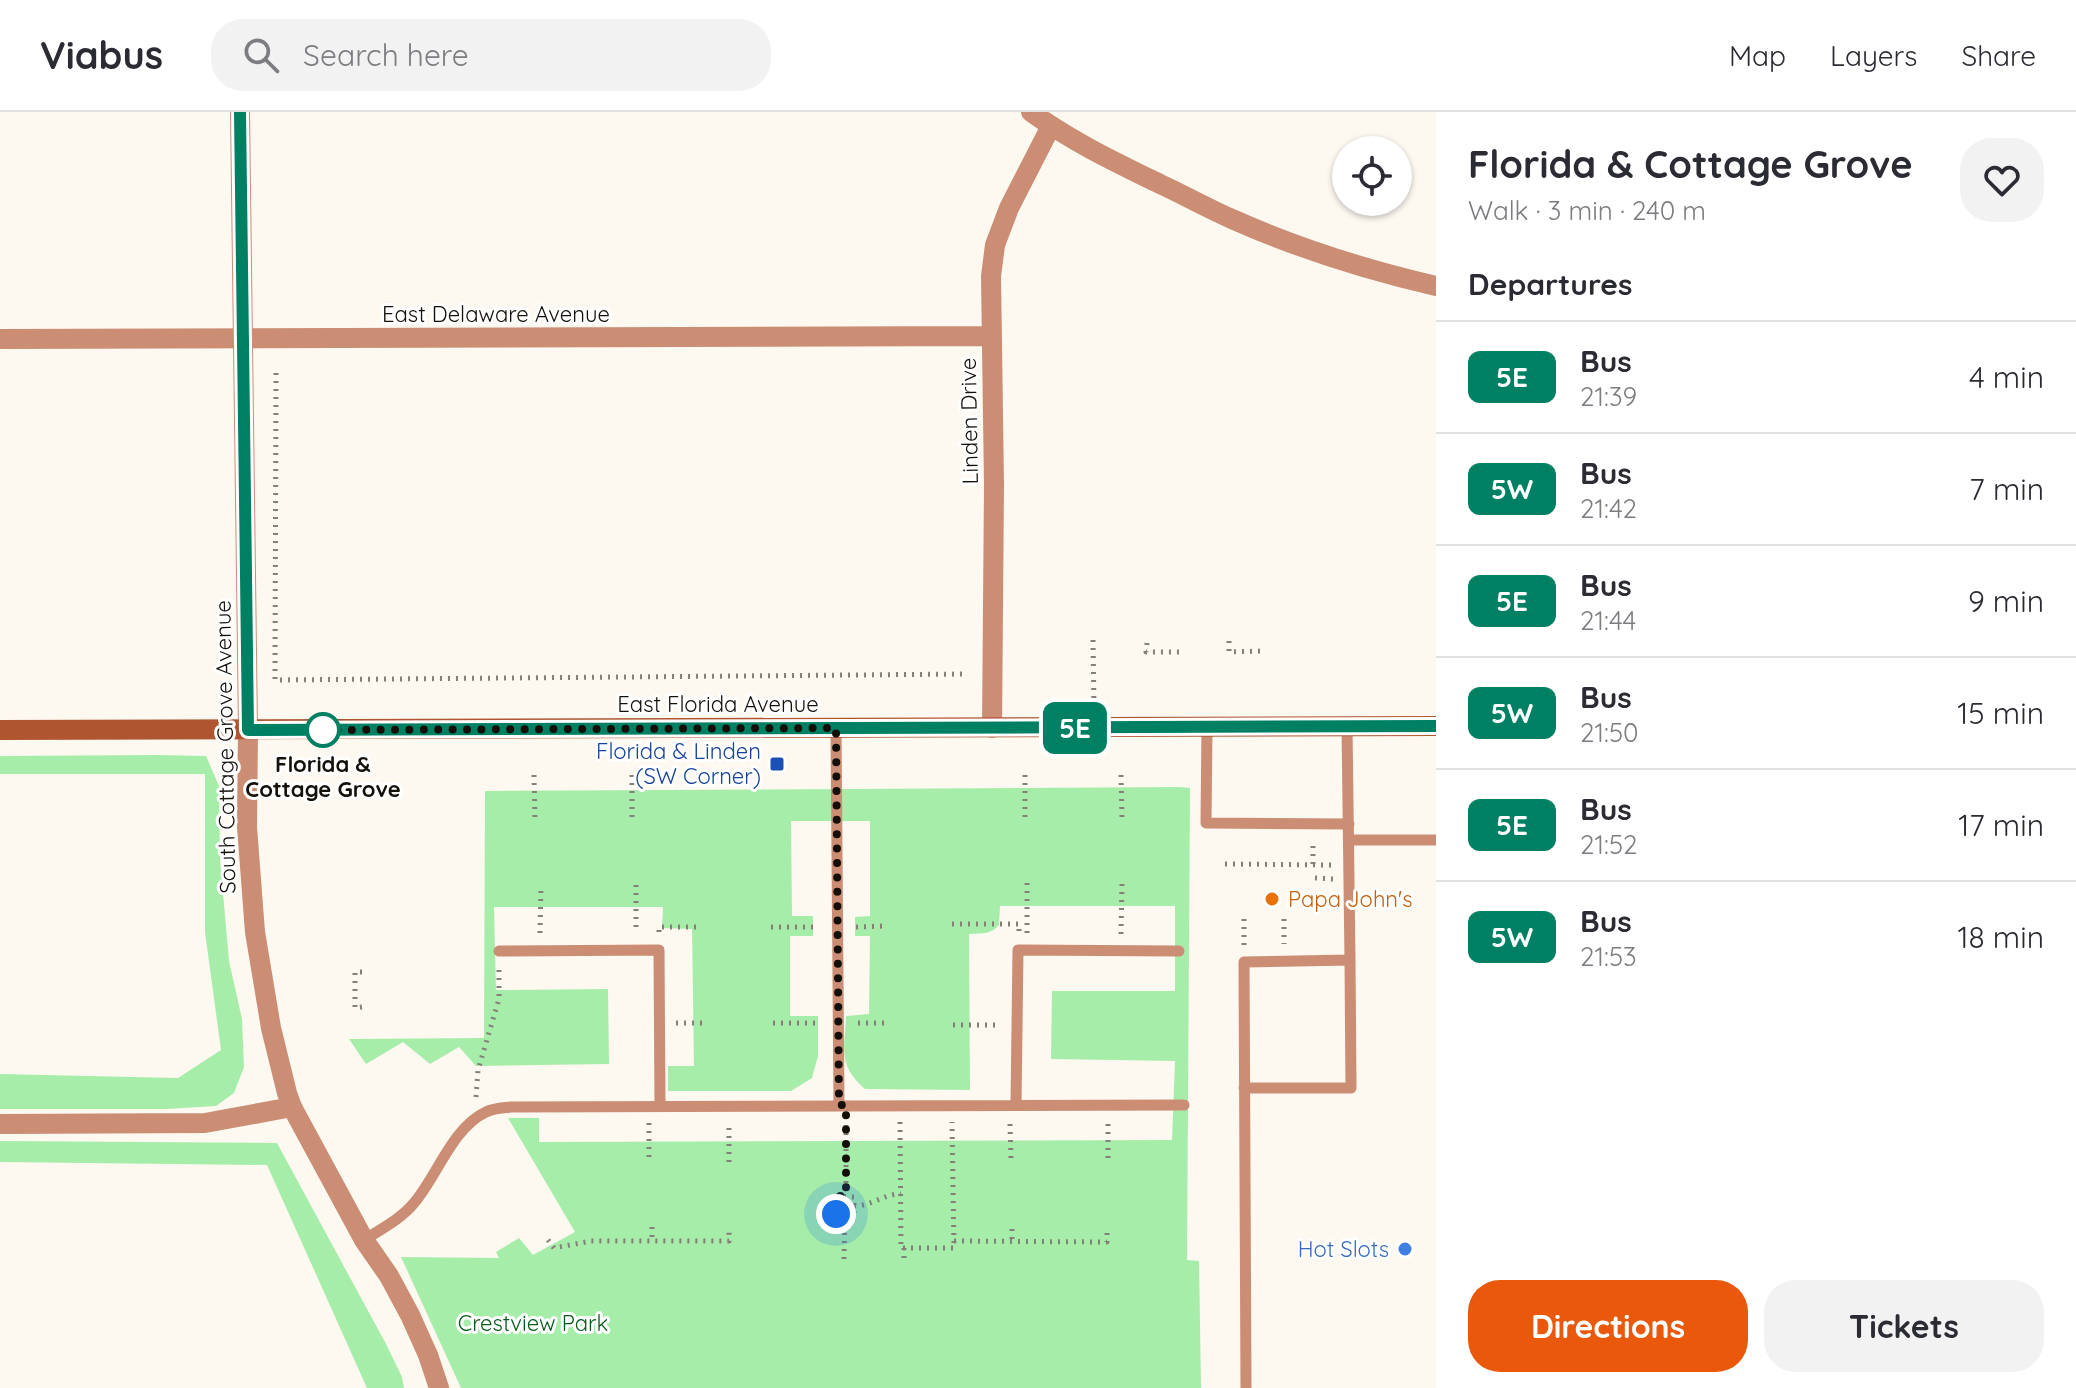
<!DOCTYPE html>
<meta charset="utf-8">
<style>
body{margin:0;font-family:Quicksand,sans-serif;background:#f2f2f3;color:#2b2b33;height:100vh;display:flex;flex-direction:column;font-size:30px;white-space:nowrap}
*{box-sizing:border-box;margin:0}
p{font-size:26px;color:#7c7c81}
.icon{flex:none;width:44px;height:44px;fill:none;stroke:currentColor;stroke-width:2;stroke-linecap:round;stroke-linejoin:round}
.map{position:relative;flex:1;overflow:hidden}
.sheet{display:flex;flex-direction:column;background:#fff;width:640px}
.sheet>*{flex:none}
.badge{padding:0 16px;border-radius:12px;font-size:28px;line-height:52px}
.tools{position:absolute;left:1332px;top:24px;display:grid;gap:16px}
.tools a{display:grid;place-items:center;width:80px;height:80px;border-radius:50%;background:#fff;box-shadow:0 2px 6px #0004;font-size:40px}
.you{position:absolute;width:40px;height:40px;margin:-20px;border:6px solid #fff;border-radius:50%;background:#1a73e8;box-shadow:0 0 0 12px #1a73e833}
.map>.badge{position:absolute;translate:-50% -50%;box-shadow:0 0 0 4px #fff}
h2{padding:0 32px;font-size:30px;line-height:72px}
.round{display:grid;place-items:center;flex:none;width:84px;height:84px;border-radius:32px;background:#f2f2f3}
.headline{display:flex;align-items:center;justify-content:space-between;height:136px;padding:0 32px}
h1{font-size:38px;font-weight:800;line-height:60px}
.action{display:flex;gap:16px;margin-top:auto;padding:16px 32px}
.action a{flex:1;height:92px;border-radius:32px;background:#ea580c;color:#fff;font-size:32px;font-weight:800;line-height:92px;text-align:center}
.action a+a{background:#f2f2f3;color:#2b2b33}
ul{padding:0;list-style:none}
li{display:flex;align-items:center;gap:24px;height:112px;padding:0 32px;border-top:2px solid #e1e1e2}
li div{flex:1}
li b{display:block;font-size:30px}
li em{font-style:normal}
li .badge{min-width:88px;font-weight:700;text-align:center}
header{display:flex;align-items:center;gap:48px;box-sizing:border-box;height:112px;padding:0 40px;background:#fff;border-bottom:2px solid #e1e1e2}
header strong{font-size:38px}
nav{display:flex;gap:44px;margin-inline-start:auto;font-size:28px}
.search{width:560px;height:72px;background:#f2f2f3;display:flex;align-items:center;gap:20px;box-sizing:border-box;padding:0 28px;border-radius:32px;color:#7c7c81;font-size:30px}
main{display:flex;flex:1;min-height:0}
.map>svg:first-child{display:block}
.green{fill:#a7edaa}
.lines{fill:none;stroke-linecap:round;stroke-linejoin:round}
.path{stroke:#847f78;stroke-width:5;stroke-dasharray:2 6;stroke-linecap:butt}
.service{stroke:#cb8d74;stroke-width:11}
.minor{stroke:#cb8d74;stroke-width:20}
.tertiary{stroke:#cb8d74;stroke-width:20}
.secondary{stroke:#af5631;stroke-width:20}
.line-casing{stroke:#fff;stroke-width:18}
.line{stroke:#008063;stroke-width:12}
.walk{stroke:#141009;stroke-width:8;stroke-dasharray:0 14.4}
.stop-dot{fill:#fff;stroke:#008063;stroke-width:4}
.transit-dot{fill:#1a4fb4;stroke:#fff;stroke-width:3}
.food-dot{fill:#e8710a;stroke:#fff;stroke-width:3}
.shop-dot{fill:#3f7fe0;stroke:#fff;stroke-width:3}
.labels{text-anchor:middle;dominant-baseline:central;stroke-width:6;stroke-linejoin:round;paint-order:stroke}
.street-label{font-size:22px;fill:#141009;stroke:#fff}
.transit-label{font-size:22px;fill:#164399;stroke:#fff;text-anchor:end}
.stop-label{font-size:22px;font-weight:bold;fill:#141009;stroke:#fff}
.food-label{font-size:22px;fill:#c56008;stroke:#fff;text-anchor:start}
.shop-label{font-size:22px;fill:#366cbe;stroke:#fff;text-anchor:end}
.park-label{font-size:22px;fill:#065c19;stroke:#fff}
</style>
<header>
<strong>Viabus</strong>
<div class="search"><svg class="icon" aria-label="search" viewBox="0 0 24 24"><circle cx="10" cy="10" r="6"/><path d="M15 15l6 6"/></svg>Search here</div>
<nav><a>Map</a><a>Layers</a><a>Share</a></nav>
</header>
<main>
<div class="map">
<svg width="1436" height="1276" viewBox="0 0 1436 1276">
<rect width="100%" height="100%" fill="#fdf8f0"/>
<path class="green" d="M 157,643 L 206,644 L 219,674 L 220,747 L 229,849 L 242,907 L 244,955 L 234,981 L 216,994 L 167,997 L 0,997 L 0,962 L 178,966 L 221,938 L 205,820 L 205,662 L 0,662 L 0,644 Z
M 1179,675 L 1190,676 L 1187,1148 L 1199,1149 L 1201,1276 L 461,1276 L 401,1145 L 499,1146 L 496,1140 L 519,1126 L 533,1143 L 575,1120 L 508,1006 L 539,1006 L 539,1030 L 1172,1028 L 1175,949 L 1051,947 L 1052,879 L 1175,879 L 1175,794 L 1000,794 L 999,813 C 990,823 982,821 969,822 L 970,978 L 865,977 C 837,952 845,938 846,904 L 869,902 L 870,824 L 855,824 L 855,805 L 870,804 L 870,709 L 791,709 L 792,804 L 813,804 L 813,824 L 790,824 L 790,904 L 818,904 L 818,944 L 812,966 L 791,979 L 668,979 L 668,954 L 694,954 L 692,817 L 662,816 L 663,795 L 494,795 L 496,878 L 608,877 L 609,952 L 476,954 L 459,935 L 430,952 L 403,930 L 366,952 L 349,927 L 484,926 L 485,679 Z
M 0,1029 L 277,1031 L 386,1232 L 402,1265 L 404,1276 L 367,1276 L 267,1053 L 0,1050 Z"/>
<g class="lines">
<path class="path" d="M 276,261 L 275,568 L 968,562
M 1093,528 L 1094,595
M 1229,529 L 1229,540 L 1263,539
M 1147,531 L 1146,540 L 1179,540
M 534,663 L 535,707
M 632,663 L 632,706
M 1025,663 L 1025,706
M 1121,663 L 1122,705
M 1225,752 L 1332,753
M 1313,752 L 1313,730
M 1315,766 L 1333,767
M 1027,771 L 1027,822
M 636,773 L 636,820
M 1244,807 L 1244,833
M 1284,807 L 1284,832
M 952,812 L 1019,812 L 1019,821
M 771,815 L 818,815
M 856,815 L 884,814
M 659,820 L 659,815 L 701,815
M 540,821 L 541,774
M 1121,822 L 1122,771
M 362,860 L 355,860 L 355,896 L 362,895
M 676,911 L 703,911
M 773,911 L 820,911
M 858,911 L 885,911
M 953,913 L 1000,913
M 476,985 L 478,958 L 499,887 L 499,855
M 900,1010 L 901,1136 L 954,1136 L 952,1010
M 649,1011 L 649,1050
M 1010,1012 L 1011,1047
M 1108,1012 L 1108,1047
M 846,1013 L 846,1084
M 729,1050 L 729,1011
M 836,1084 L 854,1085 L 854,1102 L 836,1102 Z
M 854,1094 C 872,1094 883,1082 901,1082
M 652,1115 L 652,1129
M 1012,1117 L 1012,1130
M 548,1128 L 554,1136 L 591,1129 L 729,1129 L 729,1115
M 954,1129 L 1107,1130 L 1107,1117
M 904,1136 L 904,1148
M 844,1147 L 845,1102"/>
<path class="service" d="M 1207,615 L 1206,711 L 1349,712
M 836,616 L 839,993
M 1349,728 L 1436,728
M 499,839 L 659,838 L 660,994
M 1244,976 L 1351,976 L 1350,848
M 1016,993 L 1018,838 L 1179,839
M 364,1128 C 381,1117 401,1107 414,1091 C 437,1064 453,1015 486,1000 C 494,996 503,996 511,995 L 1184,993
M 1246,1276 L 1244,850 L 1350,848 L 1347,614"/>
<path class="minor" d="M 1031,0 C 1071,29 1115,50 1160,72 C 1184,83 1207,96 1232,107 C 1297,136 1367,158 1436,174
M 0,227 L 991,224
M 992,616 L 994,373 L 991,164 L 995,133 L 1009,96 L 1051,14
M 0,1012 L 205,1011 L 292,995"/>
<path class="tertiary" d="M 240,0 L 248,618 L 247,715 L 255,820 L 271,916 L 287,981 L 292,995 L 364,1128 L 389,1164 L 410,1203 L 428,1243 L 439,1276"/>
<path class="secondary" d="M 0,618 L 1436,614"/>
</g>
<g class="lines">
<g class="line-casing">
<path id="line" d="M 240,0 L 248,618 L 1436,614"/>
</g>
<use href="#line" class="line"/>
<path class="walk" d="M 323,618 L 836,616 L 839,993 L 846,993 L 846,1084 L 836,1084 L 836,1102"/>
</g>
<circle class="stop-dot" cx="323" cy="618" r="16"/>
<rect class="transit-dot" x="769" y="644" width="16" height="16" rx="4"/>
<circle class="food-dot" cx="1272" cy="787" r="8"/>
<circle class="shop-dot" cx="1405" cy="1137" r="8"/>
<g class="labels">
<g class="street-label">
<text x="496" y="202">East Delaware Avenue</text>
<text transform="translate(969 309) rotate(-91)">Linden Drive</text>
<text x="718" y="592">East Florida Avenue</text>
<text transform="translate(225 635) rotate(-91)">South Cottage Grove Avenue</text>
</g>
<g class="transit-label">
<text x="761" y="639">Florida &amp; Linden<tspan x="761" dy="25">(SW Corner)</tspan></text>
</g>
<g class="stop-label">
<text x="323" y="652">Florida &amp;<tspan x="323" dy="25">Cottage Grove</tspan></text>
</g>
<g class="food-label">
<text x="1288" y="787">Papa John's</text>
</g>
<g class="shop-label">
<text x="1389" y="1137">Hot Slots</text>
</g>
<g class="park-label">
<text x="533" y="1211">Crestview Park</text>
</g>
</g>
</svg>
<div class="tools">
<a><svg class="icon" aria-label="locate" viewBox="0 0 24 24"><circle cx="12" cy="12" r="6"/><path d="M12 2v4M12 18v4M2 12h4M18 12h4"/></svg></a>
</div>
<div class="you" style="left:836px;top:1102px"></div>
<b class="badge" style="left:1075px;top:616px;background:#008063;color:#fff">5E</b>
</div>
<section class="sheet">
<div class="headline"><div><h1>Florida &amp; Cottage Grove</h1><p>Walk · 3 min · 240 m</p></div><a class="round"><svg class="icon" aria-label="heart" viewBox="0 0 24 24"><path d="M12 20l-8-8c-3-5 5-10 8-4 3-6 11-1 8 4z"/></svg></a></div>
<h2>Departures</h2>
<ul>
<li><span class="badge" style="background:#008063;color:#fff">5E</span><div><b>Bus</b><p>21:39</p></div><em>4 min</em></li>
<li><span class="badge" style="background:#008063;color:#fff">5W</span><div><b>Bus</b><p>21:42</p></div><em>7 min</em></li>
<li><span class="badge" style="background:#008063;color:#fff">5E</span><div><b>Bus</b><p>21:44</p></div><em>9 min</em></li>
<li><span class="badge" style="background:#008063;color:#fff">5W</span><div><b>Bus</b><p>21:50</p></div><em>15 min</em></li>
<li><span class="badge" style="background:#008063;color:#fff">5E</span><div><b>Bus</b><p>21:52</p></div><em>17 min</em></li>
<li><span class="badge" style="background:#008063;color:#fff">5W</span><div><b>Bus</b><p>21:53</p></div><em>18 min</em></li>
</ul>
<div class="action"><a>Directions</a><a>Tickets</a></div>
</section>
</main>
